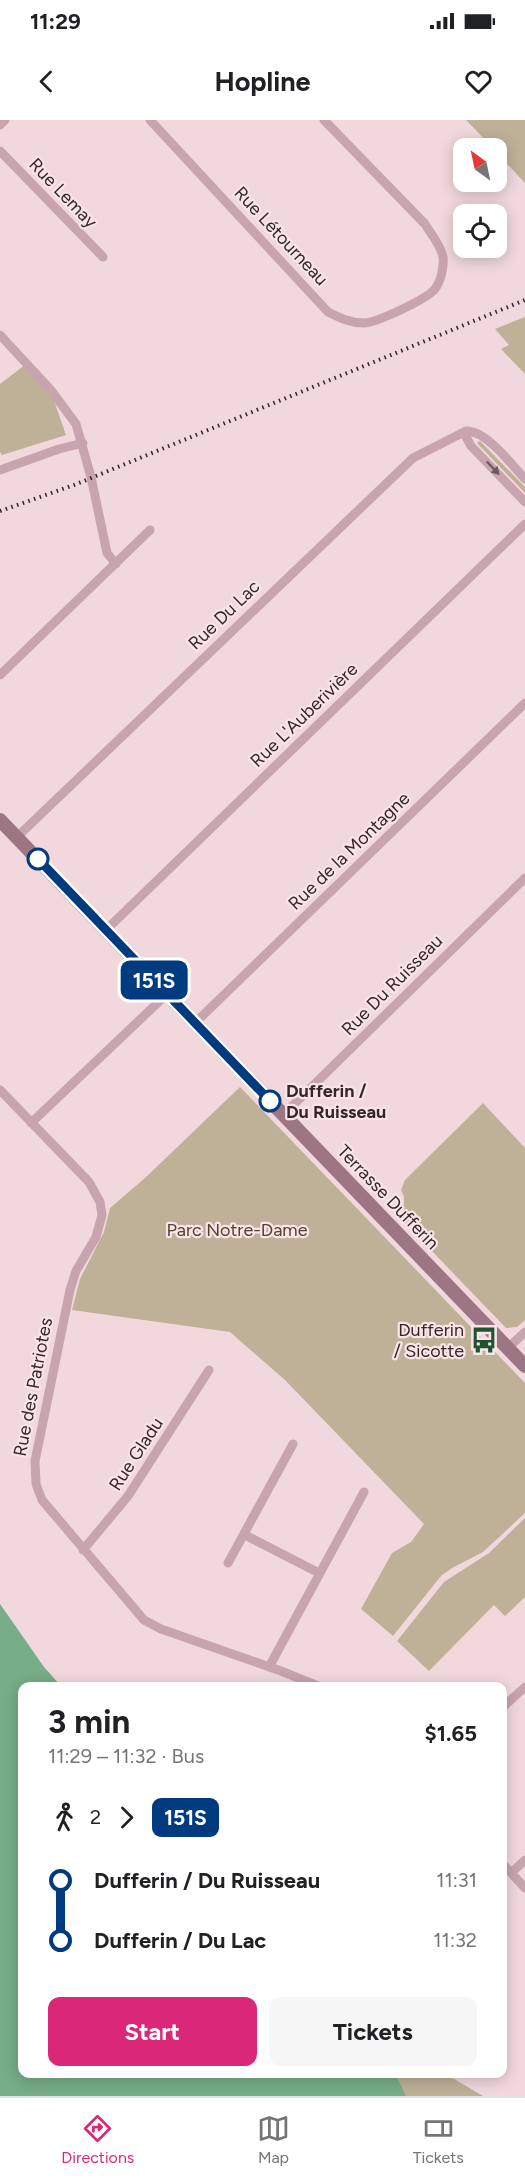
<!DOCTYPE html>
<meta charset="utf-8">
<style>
body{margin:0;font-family:Figtree,sans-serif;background:#f6f6f6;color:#202124;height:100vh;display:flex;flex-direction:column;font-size:22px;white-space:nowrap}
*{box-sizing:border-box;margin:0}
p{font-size:20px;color:#757577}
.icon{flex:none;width:33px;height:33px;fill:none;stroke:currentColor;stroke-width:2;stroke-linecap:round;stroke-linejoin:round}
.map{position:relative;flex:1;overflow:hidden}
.side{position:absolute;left:18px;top:1562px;width:489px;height:396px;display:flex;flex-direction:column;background:#fff;border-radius:12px;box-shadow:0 3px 15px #0003}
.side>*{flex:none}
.badge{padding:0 12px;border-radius:9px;font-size:21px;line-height:39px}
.needle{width:39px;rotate:327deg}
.buttons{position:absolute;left:453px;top:18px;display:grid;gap:12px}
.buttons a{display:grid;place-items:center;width:54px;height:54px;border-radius:12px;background:#fff;box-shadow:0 3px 15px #0003;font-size:30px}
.map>.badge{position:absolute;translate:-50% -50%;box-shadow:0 0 0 3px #fff}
.legs{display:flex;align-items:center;gap:9px;height:66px;padding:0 30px;font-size:20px}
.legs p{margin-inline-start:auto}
.overview{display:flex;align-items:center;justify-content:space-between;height:102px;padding:0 30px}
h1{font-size:33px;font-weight:700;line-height:45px}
.cta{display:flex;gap:12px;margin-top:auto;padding:12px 30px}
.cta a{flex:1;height:69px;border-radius:12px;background:#db2777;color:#fff;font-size:24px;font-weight:700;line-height:69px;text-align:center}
.cta a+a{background:#f6f6f6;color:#202124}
ul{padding:0 30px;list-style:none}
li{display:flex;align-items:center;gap:21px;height:60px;font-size:22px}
li i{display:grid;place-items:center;width:9px;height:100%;margin:0 8px;background:currentColor}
li i::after{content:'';width:15px;height:15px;margin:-8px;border:4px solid;border-radius:50%;background:#fff}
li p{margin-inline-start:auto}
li:first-child i{background:linear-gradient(#0000 50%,currentColor 0)}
li:last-child i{background:linear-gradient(currentColor 50%,#0000 0)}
.status{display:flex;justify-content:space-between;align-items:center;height:42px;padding:0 30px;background:#fff;direction:ltr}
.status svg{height:16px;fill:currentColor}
header{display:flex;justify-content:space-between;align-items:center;height:78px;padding:0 30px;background:#fff;font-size:27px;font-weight:700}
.menu{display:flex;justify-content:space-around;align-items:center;height:84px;border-top:2px solid #e0e0e0;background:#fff;font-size:16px;color:#757577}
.menu a{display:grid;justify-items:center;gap:3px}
.menu .active{color:#db2777}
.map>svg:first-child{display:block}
.green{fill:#bfb098}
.water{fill:#77ad88}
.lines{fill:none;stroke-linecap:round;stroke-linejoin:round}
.street{stroke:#c8a4ae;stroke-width:9}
.secondary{stroke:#9c7683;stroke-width:14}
.rail{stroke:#34262b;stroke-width:4;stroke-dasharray:1.5 4.5;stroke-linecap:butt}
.oneway{fill:#6f585f}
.line-1-casing{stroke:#fff;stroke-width:14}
.line-1{stroke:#003b80;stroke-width:9}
.stop-1-dot{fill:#fff;stroke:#003b80;stroke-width:3}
.labels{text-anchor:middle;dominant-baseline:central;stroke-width:4.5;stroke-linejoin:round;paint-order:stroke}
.street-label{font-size:18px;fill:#34262b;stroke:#f9e4e8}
.stop-label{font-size:18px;font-weight:bold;fill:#34262b;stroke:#f9e4e8;text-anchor:start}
.park-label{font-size:18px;fill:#52432a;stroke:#f9e4e8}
.poi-label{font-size:18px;fill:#34262b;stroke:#f9e4e8;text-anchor:end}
</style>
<div class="status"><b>11:29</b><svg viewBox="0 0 49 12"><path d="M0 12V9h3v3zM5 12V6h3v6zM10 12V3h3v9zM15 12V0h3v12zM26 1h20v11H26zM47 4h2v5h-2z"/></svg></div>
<header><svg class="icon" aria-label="back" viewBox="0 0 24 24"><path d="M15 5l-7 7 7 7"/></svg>Hopline<svg class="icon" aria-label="heart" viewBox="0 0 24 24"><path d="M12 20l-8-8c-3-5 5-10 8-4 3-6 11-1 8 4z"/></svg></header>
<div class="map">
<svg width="525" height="1976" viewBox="0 0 525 1976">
<rect width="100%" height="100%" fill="#f1d8dd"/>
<path class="green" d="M 466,0 L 525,0 L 525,63 L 497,33 L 496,28 L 493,28 Z
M 525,197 L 525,254 L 501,229 L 509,225 L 495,209 Z
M 26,244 L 50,269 L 66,315 L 2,335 L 0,332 L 0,264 Z
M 480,321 L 525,367 L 525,373 L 477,323 Z
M 240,967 L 525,1263 L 525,1393 L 483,1432 L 452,1448 L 441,1456 L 393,1516 L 361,1489 L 392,1433 L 411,1422 L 424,1404 L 285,1260 L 230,1212 L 72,1190 L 80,1159 L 104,1112 L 110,1088 L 145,1058 Z
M 483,983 L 525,1028 L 525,1200 L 517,1207 L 506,1208 L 404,1102 L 404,1077 L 401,1070 L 405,1060 Z
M 525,1398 L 525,1477 L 505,1496 L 494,1485 L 429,1551 L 397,1521 L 444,1462 L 489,1433 Z
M 383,1953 L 444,1953 L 483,1976 L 387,1976 Z"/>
<path class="water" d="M 0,1484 L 44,1547 L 61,1566 L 22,1566 L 22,1953 L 395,1953 L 406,1976 L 0,1976 Z"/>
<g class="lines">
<path class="street" d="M 150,0 L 328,192 C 340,198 350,203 364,203 C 376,203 427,179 435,169 C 441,161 444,147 443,137 C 441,126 431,114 425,104 L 324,0
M 0,5 L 5,0
M 0,31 L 103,137
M 0,215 L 50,269 L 76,304 L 91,357 L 107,433 L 116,444
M 464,313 L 471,326 L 525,382
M 0,350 L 59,329 L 83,323
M 0,555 L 150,410
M 17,717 L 413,338 L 466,311 C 486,310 512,345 525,359
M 106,810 L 525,404
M 195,903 L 525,583
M 0,970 L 89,1062 L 100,1082 L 102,1095 L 96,1117 L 76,1151 L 70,1170 L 35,1341 L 36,1364 L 42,1380 L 144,1500 L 161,1509 L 281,1551 L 318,1566
M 283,995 L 525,758
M 31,1003 L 167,874
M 508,1228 L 525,1212
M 245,1415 L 319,1453
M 83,1430 L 128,1376 L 209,1250
M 228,1443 L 293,1324
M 269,1547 L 364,1372
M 502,1588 L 525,1567
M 502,1743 L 525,1768
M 511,1753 L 525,1740"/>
<path class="secondary" d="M 0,700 L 525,1246"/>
<path class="rail" d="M 0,391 L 74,365 L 525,180"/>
</g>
<defs><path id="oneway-solid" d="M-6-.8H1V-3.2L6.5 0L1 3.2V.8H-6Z" transform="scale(1.5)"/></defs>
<use class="oneway" href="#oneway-solid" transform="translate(493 348) rotate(46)"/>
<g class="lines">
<g class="line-1-casing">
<path id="line-1" d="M 38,739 L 270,981"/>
</g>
<use href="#line-1" class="line-1"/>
</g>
<defs>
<g id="bus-bare" transform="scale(2.07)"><path d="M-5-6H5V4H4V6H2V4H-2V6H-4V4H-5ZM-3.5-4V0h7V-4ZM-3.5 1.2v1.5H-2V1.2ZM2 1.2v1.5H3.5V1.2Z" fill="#1c552f" stroke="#f9e4e8" stroke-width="2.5" paint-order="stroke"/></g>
</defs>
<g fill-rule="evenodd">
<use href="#bus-bare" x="484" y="1220"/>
</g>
<g class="stop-1-dot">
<circle cx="38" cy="739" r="10"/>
<circle cx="270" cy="981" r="10"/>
</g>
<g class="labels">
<g class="street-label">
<text transform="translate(63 73) rotate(46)">Rue Lemay</text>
<text transform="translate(281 116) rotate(47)">Rue Létourneau</text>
<text transform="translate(224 495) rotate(-44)">Rue Du Lac</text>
<text transform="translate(304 595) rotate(-44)">Rue L'Auberivière</text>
<text transform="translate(349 731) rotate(-44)">Rue de la Montagne</text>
<text transform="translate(392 865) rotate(-45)">Rue Du Ruisseau</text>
<text transform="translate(388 1077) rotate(46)">Terrasse Dufferin</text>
<text transform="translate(33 1267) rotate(-79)">Rue des Patriotes</text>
<text transform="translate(136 1334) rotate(-57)">Rue Gladu</text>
</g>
<g class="stop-label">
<text x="286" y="971">Dufferin /<tspan x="286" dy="21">Du Ruisseau</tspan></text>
</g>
<g class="park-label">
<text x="237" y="1110">Parc Notre-Dame</text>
</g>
<g class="poi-label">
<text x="464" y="1210">Dufferin<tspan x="464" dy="21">/ Sicotte</tspan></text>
</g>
</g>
</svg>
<div class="buttons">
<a><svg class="needle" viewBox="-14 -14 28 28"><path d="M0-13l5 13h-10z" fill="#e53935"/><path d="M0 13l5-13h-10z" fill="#757577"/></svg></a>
<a><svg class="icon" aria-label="locate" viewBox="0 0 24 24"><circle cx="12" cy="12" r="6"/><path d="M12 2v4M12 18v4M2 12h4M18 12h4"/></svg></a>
</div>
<b class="badge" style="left:154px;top:860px;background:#003b80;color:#fff">151S</b>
<section class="side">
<div class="overview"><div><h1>3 min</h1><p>11:29 – 11:32 · Bus</p></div><b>$1.65</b></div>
<div class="legs"><svg class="icon" aria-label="walk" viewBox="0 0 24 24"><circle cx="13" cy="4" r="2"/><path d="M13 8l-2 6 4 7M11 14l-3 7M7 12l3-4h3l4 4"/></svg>2<svg class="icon" aria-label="forward" viewBox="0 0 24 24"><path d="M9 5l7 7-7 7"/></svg><b class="badge" style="background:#003b80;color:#fff">151S</b></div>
<ul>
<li><i style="color:#003b80"></i><b>Dufferin / Du Ruisseau</b><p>11:31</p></li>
<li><i style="color:#003b80"></i><b>Dufferin / Du Lac</b><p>11:32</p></li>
</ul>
<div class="cta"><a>Start</a><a>Tickets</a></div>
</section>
</div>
<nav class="menu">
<a class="active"><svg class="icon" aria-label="directions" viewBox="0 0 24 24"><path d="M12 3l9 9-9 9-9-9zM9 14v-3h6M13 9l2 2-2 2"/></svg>Directions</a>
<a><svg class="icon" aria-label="map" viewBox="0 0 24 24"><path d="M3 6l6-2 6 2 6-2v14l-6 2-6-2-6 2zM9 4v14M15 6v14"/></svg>Map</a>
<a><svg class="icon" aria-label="tickets" viewBox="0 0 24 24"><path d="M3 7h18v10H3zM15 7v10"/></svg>Tickets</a>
</nav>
